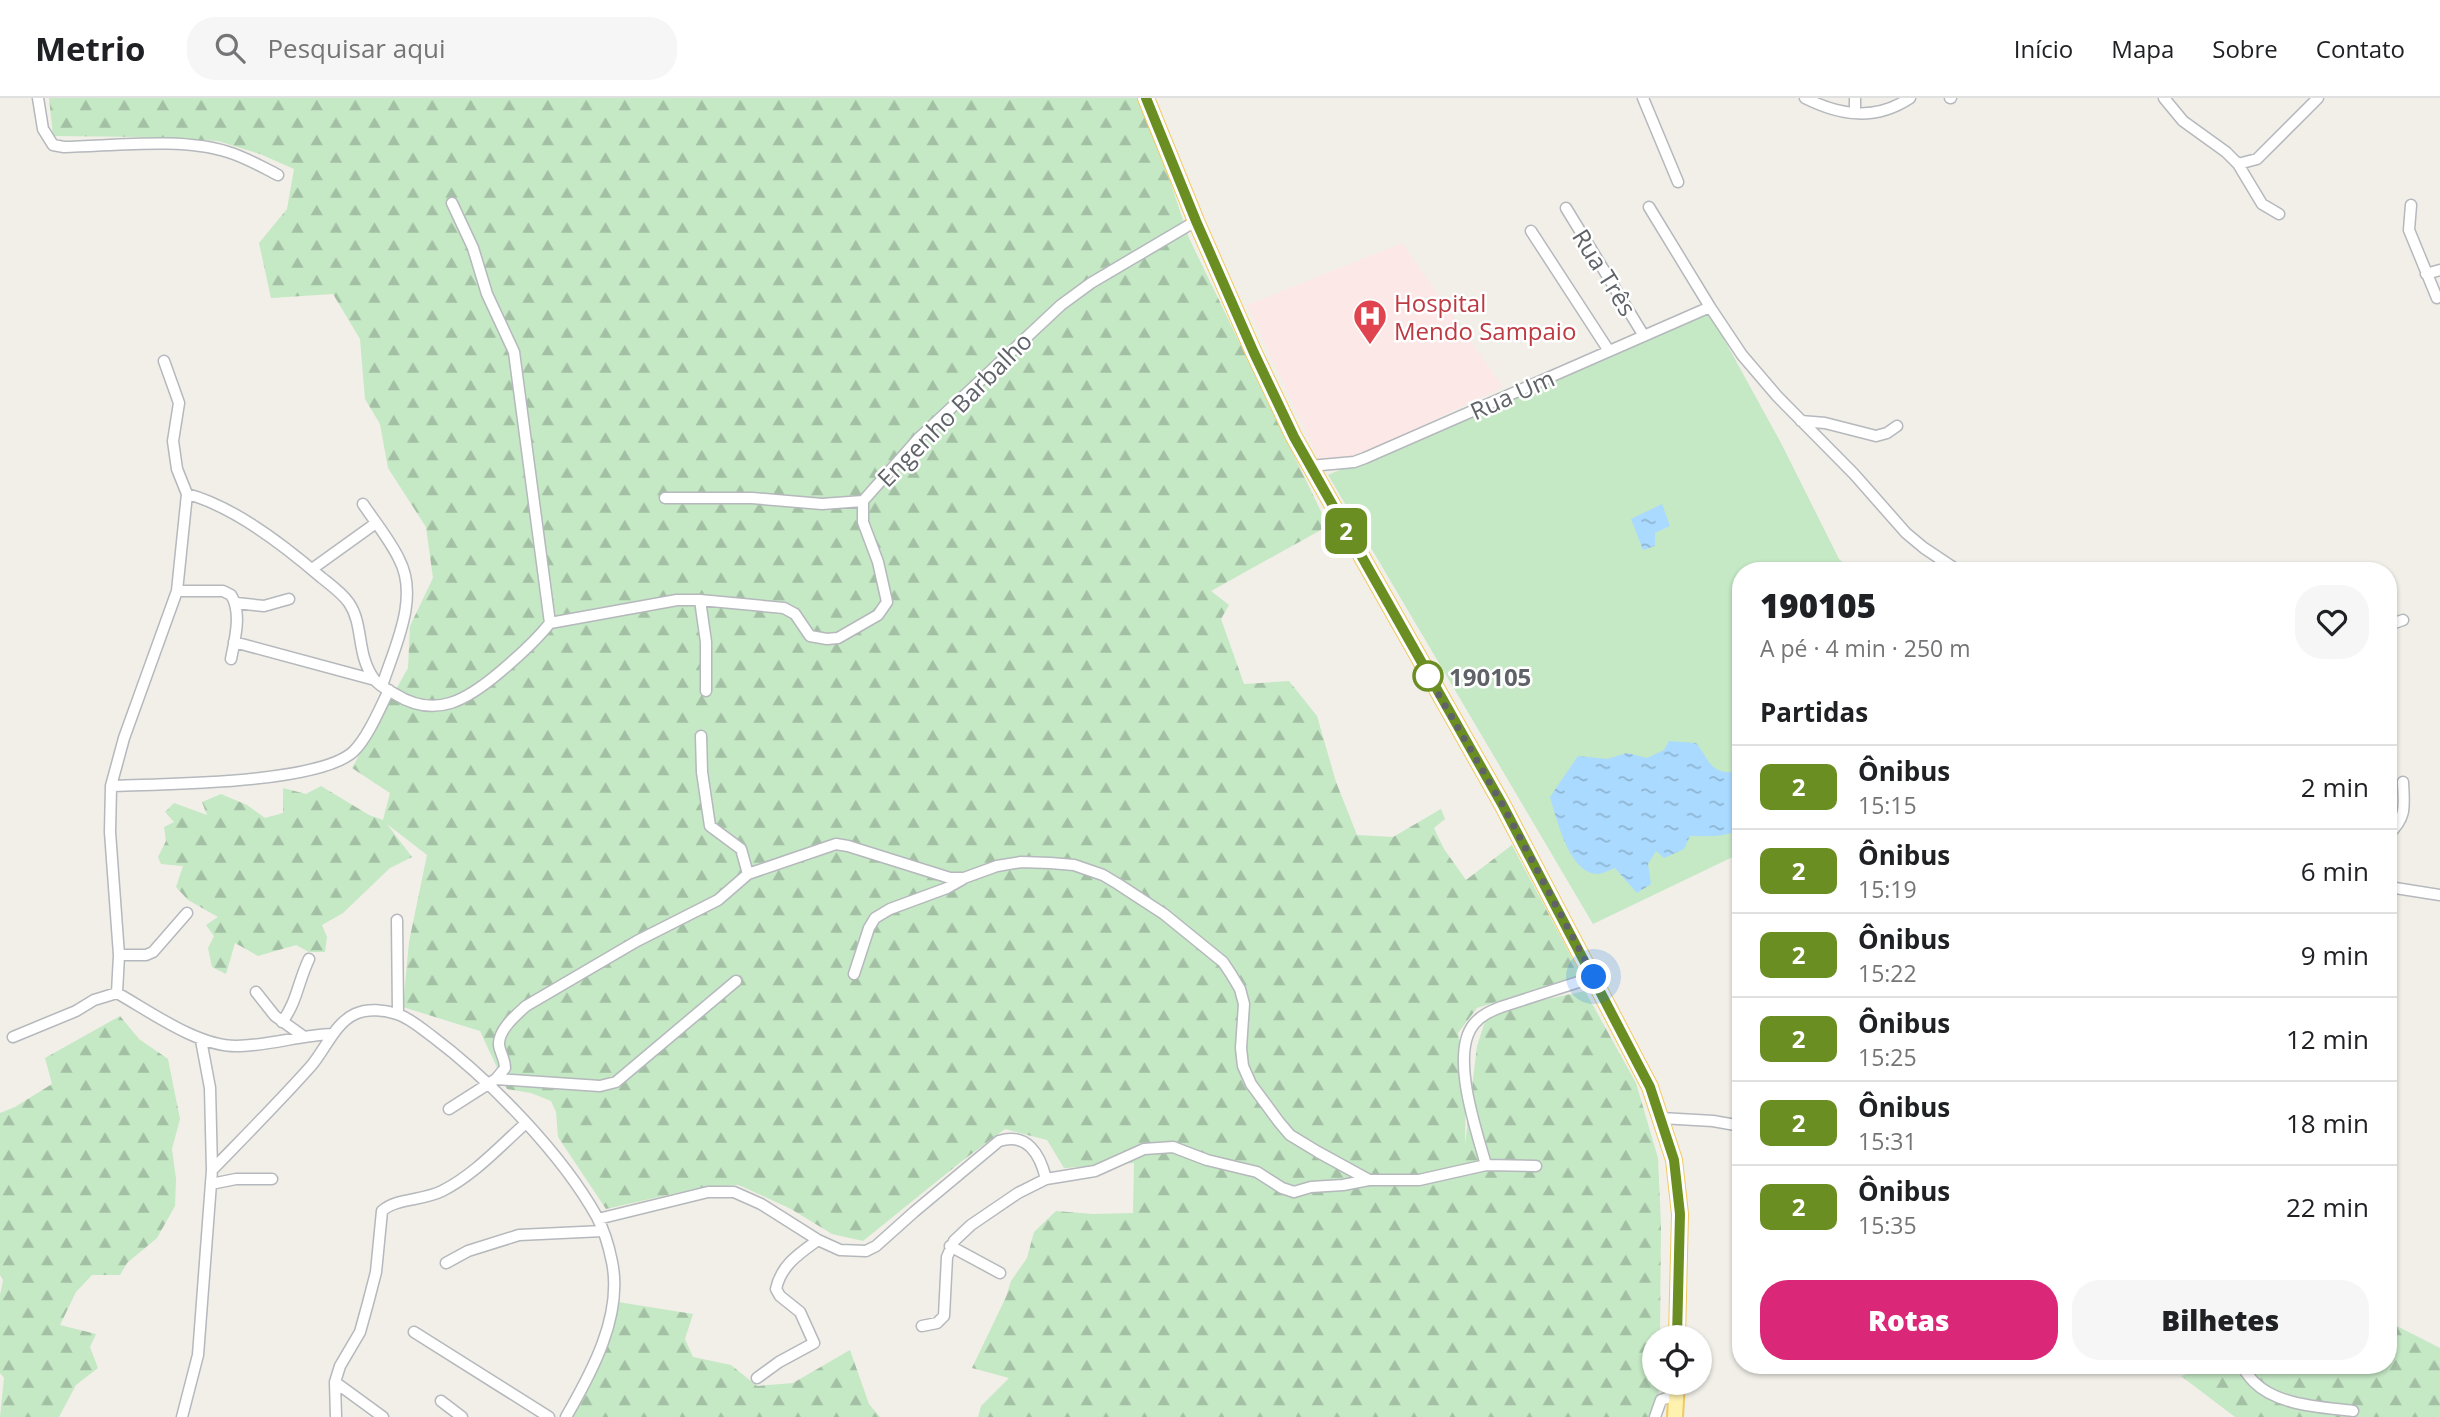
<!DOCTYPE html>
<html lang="pt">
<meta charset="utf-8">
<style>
body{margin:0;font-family:"Open Sans",sans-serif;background:#f6f6f6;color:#202124;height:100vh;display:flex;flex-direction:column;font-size:26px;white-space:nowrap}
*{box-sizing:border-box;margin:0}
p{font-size:23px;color:#757577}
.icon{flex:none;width:38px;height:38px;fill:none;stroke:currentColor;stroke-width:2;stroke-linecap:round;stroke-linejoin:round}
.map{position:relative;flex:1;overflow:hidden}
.sheet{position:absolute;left:1732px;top:464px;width:665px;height:812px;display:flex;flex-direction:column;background:#fff;border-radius:28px;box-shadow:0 2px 5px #0004}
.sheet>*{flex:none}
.badge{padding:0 14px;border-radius:10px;font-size:24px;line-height:46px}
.controls{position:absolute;left:1642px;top:1227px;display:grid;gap:14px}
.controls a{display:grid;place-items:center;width:70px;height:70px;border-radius:50%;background:#fff;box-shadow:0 2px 5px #0004;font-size:35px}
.you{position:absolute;width:35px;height:35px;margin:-18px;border:5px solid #fff;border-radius:50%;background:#1a73e8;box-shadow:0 0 0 10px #1a73e833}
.map>.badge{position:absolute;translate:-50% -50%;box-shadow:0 0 0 4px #fff}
h2{padding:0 28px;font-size:26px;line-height:63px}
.round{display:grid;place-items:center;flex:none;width:74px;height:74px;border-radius:28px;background:#f6f6f6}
.headline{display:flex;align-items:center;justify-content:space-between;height:119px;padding:0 28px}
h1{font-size:33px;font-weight:800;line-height:52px}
.cta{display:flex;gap:14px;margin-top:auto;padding:14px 28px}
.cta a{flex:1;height:80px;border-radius:28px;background:#db2777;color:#fff;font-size:28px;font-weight:800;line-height:80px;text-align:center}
.cta a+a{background:#f6f6f6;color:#202124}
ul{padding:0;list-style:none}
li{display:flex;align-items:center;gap:21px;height:84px;padding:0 28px;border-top:2px solid #e0e0e0}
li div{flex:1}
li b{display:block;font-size:26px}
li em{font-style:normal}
li .badge{min-width:77px;font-weight:700;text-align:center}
header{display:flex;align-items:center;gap:42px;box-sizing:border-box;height:98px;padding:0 35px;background:#fff;border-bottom:2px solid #e0e0e0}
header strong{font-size:33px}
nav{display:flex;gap:38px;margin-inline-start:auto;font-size:24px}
.search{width:490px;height:63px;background:#f6f6f6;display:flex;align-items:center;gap:18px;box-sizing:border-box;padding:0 24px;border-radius:28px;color:#757577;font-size:26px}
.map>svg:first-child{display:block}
.medical{fill:#fce8e6}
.forest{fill:url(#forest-firs)}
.garden{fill:#c5e8c5}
.water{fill:url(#water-ripples)}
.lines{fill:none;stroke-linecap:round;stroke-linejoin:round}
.minor-casing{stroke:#b5b8bc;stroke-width:13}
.primary-casing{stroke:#f2c960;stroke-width:18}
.minor{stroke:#fff;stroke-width:10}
.primary{stroke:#fff2af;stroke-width:14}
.line-casing{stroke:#fff;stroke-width:16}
.line{stroke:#6b8e23;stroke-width:10}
.walk{stroke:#5f6368;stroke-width:7;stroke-dasharray:0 12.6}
.stop-dot{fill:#fff;stroke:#6b8e23;stroke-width:3.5}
.labels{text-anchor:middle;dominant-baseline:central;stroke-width:5;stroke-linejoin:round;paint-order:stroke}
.street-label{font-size:24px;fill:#5f6368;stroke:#fff}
.health-label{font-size:24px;fill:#be3a42;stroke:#fff;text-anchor:start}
.stop-label{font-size:24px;font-weight:bold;fill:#5f6368;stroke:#fff;text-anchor:start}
</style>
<header>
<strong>Metrio</strong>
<div class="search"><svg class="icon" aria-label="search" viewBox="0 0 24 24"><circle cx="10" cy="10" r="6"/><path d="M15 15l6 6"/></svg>Pesquisar aqui</div>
<nav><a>Início</a><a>Mapa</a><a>Sobre</a><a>Contato</a></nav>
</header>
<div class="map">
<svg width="2440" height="1319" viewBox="0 0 2440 1319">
<defs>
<pattern id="forest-firs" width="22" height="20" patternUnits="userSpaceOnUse" patternTransform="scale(1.75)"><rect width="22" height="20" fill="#c5e8c5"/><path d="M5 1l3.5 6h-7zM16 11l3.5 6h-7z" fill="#a3c0a4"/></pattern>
<pattern id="water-ripples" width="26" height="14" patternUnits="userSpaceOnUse" patternTransform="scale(1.75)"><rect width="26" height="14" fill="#aadaff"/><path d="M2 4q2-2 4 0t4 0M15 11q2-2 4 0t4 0" fill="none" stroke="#8eb4d2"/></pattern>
</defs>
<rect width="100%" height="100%" fill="#f1efe8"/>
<path class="medical" d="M 1402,145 L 1503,289 L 1358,358 L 1320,364 L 1247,207 Z"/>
<path class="forest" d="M 49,0 L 1138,0 L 1165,68 L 1189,140 L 1328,428 L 1211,493 L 1229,507 L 1221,521 L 1244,586 L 1289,583 L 1317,618 L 1336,684 L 1357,737 L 1393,739 L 1441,711 L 1445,721 L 1434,730 L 1444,751 L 1466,782 L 1512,747 L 1581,877 L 1477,910 L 1458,935 L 1466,980 L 1465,1047 L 1477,948 L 1488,914 L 1585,893 L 1636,985 L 1658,1060 L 1661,1127 L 1660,1239 L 1654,1239 L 1654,1284 L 1659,1285 L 1658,1319 L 978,1319 L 981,1308 L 1009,1280 L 972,1270 L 1006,1199 L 1011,1183 L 1027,1160 L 1034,1134 L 1056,1113 L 1093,1116 L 1133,1115 L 1134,1065 L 1064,1070 L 1047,1042 L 1005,1031 L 962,1063 L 863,1143 L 832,1136 L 791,1111 L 739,1087 L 703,1089 L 606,1111 L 558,1039 L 556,1014 L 551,1003 L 531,995 L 507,991 L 480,933 L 403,909 L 409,844 L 427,757 L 387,726 L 412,759 L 390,770 L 343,815 L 322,827 L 327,839 L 325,854 L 309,854 L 296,847 L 258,858 L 235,845 L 226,876 L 212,869 L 208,850 L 214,838 L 206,827 L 218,819 L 188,802 L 176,789 L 183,768 L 161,766 L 158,759 L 166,743 L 164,729 L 174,724 L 165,714 L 174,705 L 207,717 L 202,704 L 221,696 L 247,707 L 265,720 L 283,715 L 283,690 L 306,696 L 321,688 L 369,717 L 383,722 L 390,695 L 352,670 L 408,570 L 410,528 L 433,480 L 426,429 L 388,370 L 380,326 L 365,301 L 360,241 L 333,196 L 271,200 L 259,145 L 287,111 L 294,71 L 260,56 L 218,43 L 147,39 L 53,38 Z
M 120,918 L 139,941 L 168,961 L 180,1021 L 172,1051 L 176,1081 L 175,1108 L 157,1140 L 127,1165 L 120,1177 L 92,1177 L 76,1194 L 60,1227 L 96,1236 L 90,1249 L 98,1270 L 76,1287 L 59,1319 L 0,1319 L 4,1280 L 0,1275 L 0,1197 L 3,1182 L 0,1177 L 0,1015 L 15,1009 L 52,986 L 45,960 Z
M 618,1204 L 693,1216 L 685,1241 L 693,1259 L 731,1267 L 757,1288 L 793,1285 L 850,1252 L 869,1306 L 880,1319 L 572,1319 L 592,1280 Z
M 2389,1224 L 2440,1250 L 2440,1319 L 2235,1319 L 2181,1278 L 2213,1267 L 2389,1267 Z"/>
<path class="garden" d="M 1708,212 L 1781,345 L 1839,461 L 1851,472 L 1741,472 L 1741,755 L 1593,826 L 1328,377 Z"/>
<path class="water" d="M 1662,406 L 1670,428 L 1655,435 L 1655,448 L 1643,452 L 1631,421 Z
M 1669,643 L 1696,645 C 1710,662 1709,676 1735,674 L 1734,687 L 1741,689 L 1741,730 C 1727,740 1706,738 1690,738 L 1684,751 L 1664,760 L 1656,753 L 1648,766 L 1651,786 L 1637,795 L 1615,770 C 1610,772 1603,775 1599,776 C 1569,777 1557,721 1550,699 L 1578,658 L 1607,661 L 1627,655 L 1647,660 L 1664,652 Z"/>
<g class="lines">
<g class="minor-casing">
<path id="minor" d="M 38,0 L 43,31 L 53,47 L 64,49 C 114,48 181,39 228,54 C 245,59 262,69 278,77
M 1643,0 L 1678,84
M 1805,0 C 1841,18 1875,23 1910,0
M 1950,0 L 1951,0
M 2164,0 L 2183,23 L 2226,54 L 2238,66 L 2262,106 L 2279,116
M 1855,15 L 1855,0
M 2238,66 L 2257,61 L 2318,0
M 452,105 L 473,150 L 487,196 L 514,254 L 550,525
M 2411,107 L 2409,132 L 2437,200
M 1649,109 L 1710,209 L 1742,257 L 1777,298 L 1854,376 L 1906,435 L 1924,450 L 1957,472
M 1566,110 L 1644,238
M 1531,133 L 1609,253
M 2426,176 L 2440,172
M 1801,323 L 1825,325 L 1876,338 L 1887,335 L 1897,328
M 1310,368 L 1354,364 L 1365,360 L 1710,209
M 187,396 C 234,408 285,448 322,480 C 332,488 342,495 349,505 C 364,527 356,556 374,581 C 379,588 388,592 395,596 C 436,622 468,601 500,574 C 519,558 535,544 550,525 L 677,502 L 700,502 L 784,510 L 795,516 L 810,538 L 827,541 L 838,540 L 878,517 L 887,504 L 878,464 L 863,424 L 863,403 L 918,341 L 1061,207 L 1091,185 L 1196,123
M 665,400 L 752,400 L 822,406 L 863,403
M 363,406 C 375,424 390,442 399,461 C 420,500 394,550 382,588
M 312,471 L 376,425
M 177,493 L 223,493 L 231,497 C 242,514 235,541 231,561
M 700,502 L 706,544 L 706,593
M 236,505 L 264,508 L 289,501
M 2389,527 L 2403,522
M 234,544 L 375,582
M 701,638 L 702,674 L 710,728 L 741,751 L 748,776
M 111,688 C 163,686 320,686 354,653 C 368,639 380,610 389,592
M 2389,736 C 2407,719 2404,708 2403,684
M 2389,789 L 2440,797
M 397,822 L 398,916
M 119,857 L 146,857 L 153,854 L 187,815
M 854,876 L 869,830 L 875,820 L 890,811 L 947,790 L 963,781
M 256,894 L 275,918 L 303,938
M 117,895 L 119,857 L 110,734 L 111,688 L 124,640 L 177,493 L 187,396 L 177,371 L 173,343 L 179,305 L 164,263
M 282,924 C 297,904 298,884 309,861
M 13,939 L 76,913 L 94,902 L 117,895 C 151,914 197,948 236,948 C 269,948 300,937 333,936
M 201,942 L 210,990 L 212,1072
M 496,981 L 505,970 C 505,961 500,955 499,947 C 498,932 516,917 526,908 L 637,843 L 718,802 L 748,776 L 836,746 L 848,748 L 950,780 L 964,780 L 997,768 L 1021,764 L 1050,765 L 1074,767 L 1103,777 L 1118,786 L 1164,816 L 1223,864 L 1231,876 L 1240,891 L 1244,906 L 1241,950 L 1243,968 L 1251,986 L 1279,1024 L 1290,1037 L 1318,1054 L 1369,1082
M 449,1011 L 496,981 L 600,988 L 616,984 L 736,883
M 1661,1020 L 1713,1023 L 1741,1028
M 1486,1067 L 1536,1068
M 211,1086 L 236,1081 L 272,1081
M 598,1121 L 708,1094 L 734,1094 L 761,1106 L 818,1142 L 840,1152 L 866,1153 L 876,1148 L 914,1114 L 999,1043 C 1027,1034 1040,1056 1046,1081
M 950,1148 L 1000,1175
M 446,1165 L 468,1153 L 519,1137 L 603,1133
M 922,1228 L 937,1225 L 944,1218 L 947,1159 L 954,1143 L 971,1127 L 1018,1095 L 1046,1081 L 1095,1073 L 1144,1051 L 1173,1049 L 1207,1062 L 1257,1074 L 1282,1090 L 1294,1094 L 1311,1089 L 1343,1087 L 1369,1082 L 1419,1082 L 1486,1067 C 1477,1034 1449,956 1474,926 C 1481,917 1491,913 1501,909 L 1594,879
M 414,1234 L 549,1319
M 2241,1267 C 2245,1273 2249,1279 2254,1284 C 2278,1308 2322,1309 2353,1313
M 757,1280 L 779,1264 L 814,1245 L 800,1214 L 780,1198 L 776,1191 C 781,1167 800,1155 818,1142
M 335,1284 L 383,1319
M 441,1303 L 462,1319
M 182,1319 L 198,1257 L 212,1072 C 245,1038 279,1004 311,968 C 325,952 335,925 355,916 C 368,910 385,912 397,916 C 410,920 422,931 433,939 C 490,982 562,1056 597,1119 C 604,1132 609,1149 612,1164 C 623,1217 592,1274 566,1319
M 336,1319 L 335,1284 L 340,1268 L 360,1234 L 368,1205 L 376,1174 L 382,1113 C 396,1100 422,1103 442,1093 C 474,1077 499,1049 526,1025
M 1655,1319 L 1661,1302 L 1676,1297"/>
</g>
<g class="primary-casing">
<path id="primary" d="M 1146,0 L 1196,123 L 1254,255 L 1294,339 L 1502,706 L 1650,989 L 1674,1062 L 1680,1116 L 1677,1239
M 1675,1319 L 1677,1284"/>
</g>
<use href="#minor" class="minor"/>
<use href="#primary" class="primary"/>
</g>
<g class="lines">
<g class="line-casing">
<path id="line" d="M 1146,0 L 1196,123 L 1254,255 L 1294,339 L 1502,706 L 1650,989 L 1674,1062 L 1680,1116 L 1677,1239"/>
</g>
<use href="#line" class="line"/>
<path class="walk" d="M 1428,578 L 1424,571 L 1502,706 L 1594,879"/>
</g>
<defs>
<g id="hospital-pin" transform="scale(1.75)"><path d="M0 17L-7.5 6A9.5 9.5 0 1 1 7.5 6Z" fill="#e0444e" stroke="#fff"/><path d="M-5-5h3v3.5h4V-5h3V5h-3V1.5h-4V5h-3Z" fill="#fff"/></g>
</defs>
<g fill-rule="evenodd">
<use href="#hospital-pin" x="1370" y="218"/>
</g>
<circle class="stop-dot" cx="1428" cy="578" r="14"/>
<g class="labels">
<g class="street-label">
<text transform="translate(1605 174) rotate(58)">Rua Três</text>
<text transform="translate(1512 296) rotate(-24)">Rua Um</text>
<text transform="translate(954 311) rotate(-45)">Engenho Barbalho</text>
</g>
<g class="health-label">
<text x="1394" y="204">Hospital<tspan x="1394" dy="28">Mendo Sampaio</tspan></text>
</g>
<g class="stop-label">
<text x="1449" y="578">190105</text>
</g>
</g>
</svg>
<div class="controls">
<a><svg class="icon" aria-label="locate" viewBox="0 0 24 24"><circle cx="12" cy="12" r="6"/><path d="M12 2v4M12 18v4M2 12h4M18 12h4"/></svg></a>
</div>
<div class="you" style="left:1594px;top:879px"></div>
<b class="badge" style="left:1346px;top:433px;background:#6b8e23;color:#fff">2</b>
<section class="sheet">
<div class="headline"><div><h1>190105</h1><p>A pé · 4 min · 250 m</p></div><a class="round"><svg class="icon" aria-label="heart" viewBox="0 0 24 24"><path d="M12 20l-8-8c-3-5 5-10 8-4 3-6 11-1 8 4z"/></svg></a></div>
<h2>Partidas</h2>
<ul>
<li><span class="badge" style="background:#6b8e23;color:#fff">2</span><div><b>Ônibus</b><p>15:15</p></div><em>2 min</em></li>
<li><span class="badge" style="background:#6b8e23;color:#fff">2</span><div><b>Ônibus</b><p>15:19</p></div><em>6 min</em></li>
<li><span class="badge" style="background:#6b8e23;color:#fff">2</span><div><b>Ônibus</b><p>15:22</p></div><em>9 min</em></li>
<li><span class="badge" style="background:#6b8e23;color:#fff">2</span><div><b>Ônibus</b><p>15:25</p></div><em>12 min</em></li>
<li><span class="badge" style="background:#6b8e23;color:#fff">2</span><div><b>Ônibus</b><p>15:31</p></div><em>18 min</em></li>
<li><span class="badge" style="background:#6b8e23;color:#fff">2</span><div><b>Ônibus</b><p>15:35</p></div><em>22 min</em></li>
</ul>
<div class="cta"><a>Rotas</a><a>Bilhetes</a></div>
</section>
</div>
